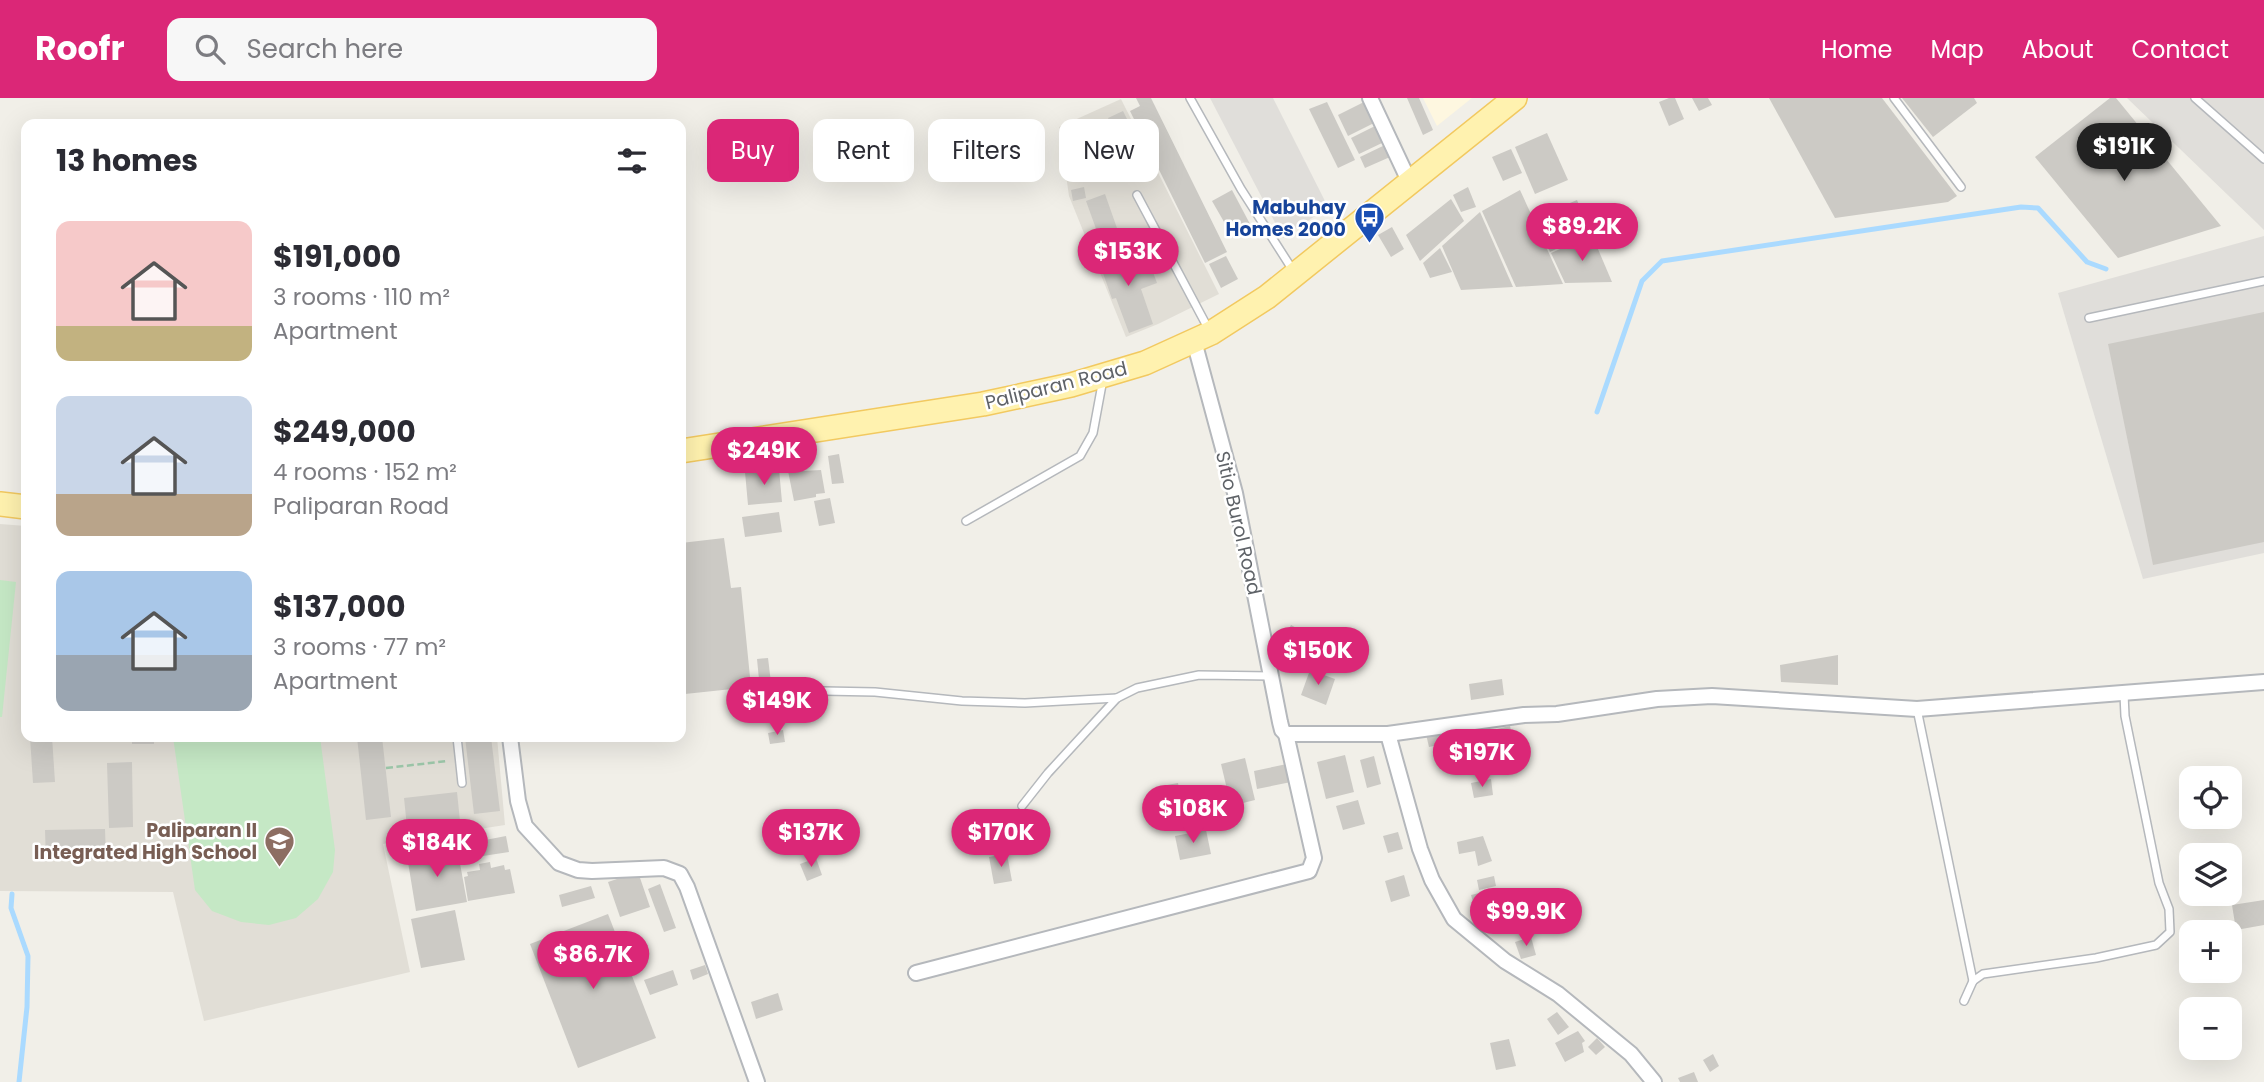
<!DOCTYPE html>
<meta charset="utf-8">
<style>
body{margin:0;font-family:Poppins,sans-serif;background:#f7f7f7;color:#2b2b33;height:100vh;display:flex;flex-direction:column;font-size:26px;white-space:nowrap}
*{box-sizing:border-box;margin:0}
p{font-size:23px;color:#7c7c81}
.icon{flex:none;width:38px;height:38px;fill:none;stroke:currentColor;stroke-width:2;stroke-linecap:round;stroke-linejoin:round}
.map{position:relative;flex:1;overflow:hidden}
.panel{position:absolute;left:21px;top:21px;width:665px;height:623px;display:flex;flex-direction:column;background:#fff;border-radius:14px;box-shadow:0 7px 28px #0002}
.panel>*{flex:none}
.hud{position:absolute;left:707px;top:21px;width:665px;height:63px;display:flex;gap:14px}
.tools{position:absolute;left:2179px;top:668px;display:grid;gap:14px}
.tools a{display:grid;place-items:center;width:63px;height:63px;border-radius:14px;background:#fff;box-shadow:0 7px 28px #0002;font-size:35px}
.price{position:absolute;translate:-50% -60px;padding:0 16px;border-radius:24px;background:#db2777;color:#fff;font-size:23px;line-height:46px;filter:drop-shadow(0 2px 4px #0008)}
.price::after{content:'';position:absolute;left:50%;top:42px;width:21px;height:16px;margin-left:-10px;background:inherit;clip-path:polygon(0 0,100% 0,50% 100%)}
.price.selected{background:#222;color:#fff}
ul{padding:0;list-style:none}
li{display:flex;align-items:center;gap:21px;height:175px;padding:0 35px}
li span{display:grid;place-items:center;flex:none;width:196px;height:140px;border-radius:14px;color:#555}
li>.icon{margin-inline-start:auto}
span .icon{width:84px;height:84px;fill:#fffc;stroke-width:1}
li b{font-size:30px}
h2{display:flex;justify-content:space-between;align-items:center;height:84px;padding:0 35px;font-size:30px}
.chip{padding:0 24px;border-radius:14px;background:#fff;box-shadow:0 7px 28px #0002;font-size:24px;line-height:63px}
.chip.selected{background:#db2777;color:#fff}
header{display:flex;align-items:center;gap:42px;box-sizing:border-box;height:98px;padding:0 35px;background:#db2777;color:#fff}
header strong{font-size:33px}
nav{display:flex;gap:38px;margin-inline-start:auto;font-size:24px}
.search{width:490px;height:63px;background:#f7f7f7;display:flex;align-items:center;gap:18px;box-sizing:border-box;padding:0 24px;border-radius:14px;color:#7c7c81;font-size:26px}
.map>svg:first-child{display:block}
.commercial{fill:#fef7e0}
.industrial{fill:#e0deda}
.education{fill:#e1ded6}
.green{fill:#c5e8c5}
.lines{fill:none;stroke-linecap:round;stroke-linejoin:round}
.stream{stroke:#aadaff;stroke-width:5}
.building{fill:#cccac5}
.lane-casing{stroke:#b5b8bc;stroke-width:10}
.street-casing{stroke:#b5b8bc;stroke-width:18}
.primary-casing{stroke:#f2c960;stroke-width:26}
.path{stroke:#9cc7a9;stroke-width:2.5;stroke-dasharray:7 3.5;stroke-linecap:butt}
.lane{stroke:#fff;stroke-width:7}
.street{stroke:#fff;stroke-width:14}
.primary{stroke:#fff2af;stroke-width:23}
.labels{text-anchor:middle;stroke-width:5;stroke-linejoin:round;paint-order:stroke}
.transit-label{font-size:19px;font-weight:bold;fill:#164399;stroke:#fff;text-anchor:end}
.street-label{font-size:19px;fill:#5f6368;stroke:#fff}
.education-label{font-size:19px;font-weight:bold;fill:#785e54;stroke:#fff;text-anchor:end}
</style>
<header>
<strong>Roofr</strong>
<div class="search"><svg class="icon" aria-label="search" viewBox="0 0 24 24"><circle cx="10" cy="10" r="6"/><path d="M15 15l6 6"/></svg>Search here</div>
<nav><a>Home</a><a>Map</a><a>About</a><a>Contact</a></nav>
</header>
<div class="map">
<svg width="2264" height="984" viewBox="0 0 2264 984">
<rect width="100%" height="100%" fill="#f1efe8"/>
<path class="commercial" d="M1423 0H1472L1437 28Z"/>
<g class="industrial">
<path d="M1210 0H1273L1328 109 1283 140Z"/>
<path d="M2127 0H2264V132L2257 125Z"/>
<path d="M2264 138V455L2143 481 2058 195Z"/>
</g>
<g class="education">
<path d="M1121 1 1219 196 1158 226 1126 239 1069 98 1059 29Z"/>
<path d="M0 426 26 428V639H497L505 727 383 746 410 874 204 923 173 794 0 793Z"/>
</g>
<g class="green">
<path d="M0 482 16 484 2 619H0Z"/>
<path d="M173 639H320L335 752 333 774 318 801 296 820 269 827 241 824 212 813 195 792Z"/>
</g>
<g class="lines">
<g class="stream">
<path d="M1597 314 1642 183 1662 163 2021 109 2038 110 2087 164 2106 171"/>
<path d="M12 796 11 810 28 858 27 909 19 984"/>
</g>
</g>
<g class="building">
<path d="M1136 0H1151L1227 154 1205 165 1130 13 1140 8Z"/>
<path d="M1407 0H1419L1433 32 1423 37Z"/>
<path d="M1669 0H1675L1684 21 1669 28 1659 4Z"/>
<path d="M1692 0H1708L1712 7 1699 13Z"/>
<path d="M1769 0H1882L1957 98 1948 104 1835 120Z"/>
<path d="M1902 0H1974L1977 5 1933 39Z"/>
<path d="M2110 0H2116L2221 128 2118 160 2035 59Z"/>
<path d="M1366 3 1376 24 1348 38 1338 17Z"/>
<path d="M1327 4 1355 62 1338 70 1309 11Z"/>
<path d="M1123 13 1129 25 1114 32 1108 20Z"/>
<path d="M1106 21 1116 44 1075 61 1066 38Z"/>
<path d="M1375 28 1382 45 1359 56 1351 40Z"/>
<path d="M1547 35 1568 82 1535 96 1515 49Z"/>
<path d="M1385 47 1390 59 1365 70 1360 59Z"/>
<path d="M1511 51 1522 75 1503 83 1492 59Z"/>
<path d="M1084 89 1086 100 1073 103 1071 92Z"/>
<path d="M1468 89 1476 109 1461 114 1453 97Z"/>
<path d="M1232 92 1250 126 1231 136 1212 103Z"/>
<path d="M1520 92 1563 186 1516 189 1482 113Z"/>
<path d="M1105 96 1118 133 1099 139 1086 103Z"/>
<path d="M1451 101 1464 123 1420 163 1406 137Z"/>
<path d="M1577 102 1591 137 1572 144 1558 110Z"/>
<path d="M1544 110 1562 148 1550 154 1533 115Z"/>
<path d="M1480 114 1513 189 1461 192 1442 148Z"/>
<path d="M1392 129 1404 151 1391 159 1378 137Z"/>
<path d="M1592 137 1612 184 1565 185 1551 155Z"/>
<path d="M1116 148 1126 175 1150 166 1157 185 1141 191 1153 226 1129 235 1116 200 1112 201 1096 155Z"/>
<path d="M1440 150 1452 174 1430 180 1423 165Z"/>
<path d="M1226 158 1238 181 1221 190 1209 166Z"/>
<path d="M2264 214V444L2153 467 2108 246Z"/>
<path d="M839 356 844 385 832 386 828 358Z"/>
<path d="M795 367 796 371 802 370 803 373 821 372 825 395 816 396V399L794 403 787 368Z"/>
<path d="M779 371 782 404 748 407 745 374Z"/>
<path d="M830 400 835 425 819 428 814 403Z"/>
<path d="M779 414 782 434 745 439 742 419Z"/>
<path d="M724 440 731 490 741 489 751 589 685 596 681 565V445Z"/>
<path d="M1291 527 1320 543 1309 565 1280 548Z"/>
<path d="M1838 557V587L1781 584 1780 567Z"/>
<path d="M768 560 773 601 761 602 757 561Z"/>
<path d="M1310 572 1335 581 1326 607 1301 597Z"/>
<path d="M1502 581 1504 597 1471 602 1469 586Z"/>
<path d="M798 601 812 604 808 623 794 620Z"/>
<path d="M1510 628 1514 646 1496 649 1493 632Z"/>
<path d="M1439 629 1443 646 1429 649 1425 632Z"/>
<path d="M783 632 785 644 770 646 768 635Z"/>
<path d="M1477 636 1480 654 1460 657 1457 640Z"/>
<path d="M30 639H52L55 684 33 685Z"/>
<rect x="132" y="639" width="22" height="7"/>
<path d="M357 639H382L391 719 366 722Z"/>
<path d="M465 639H491L500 713 474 716Z"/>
<path d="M1345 657 1354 694 1326 701 1317 664Z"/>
<path d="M1374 658 1381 686 1367 690 1360 662Z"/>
<path d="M1245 660 1255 702 1231 708 1221 666Z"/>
<path d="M132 664 133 729 109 730 107 665Z"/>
<path d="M1287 666 1291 684 1257 691 1254 673Z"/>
<path d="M1491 681 1493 697 1474 700 1471 685Z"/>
<path d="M1178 685 1182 706 1172 708 1167 687Z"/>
<path d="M457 694 460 723 407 729 404 700Z"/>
<path d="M1358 702 1365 726 1343 732 1336 708Z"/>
<path d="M1185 714 1188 729 1176 731 1173 717Z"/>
<path d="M105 731 106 761 46 762 45 732Z"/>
<path d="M1206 732 1211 756 1180 762 1175 738Z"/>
<path d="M1398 734 1403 751 1388 755 1383 738Z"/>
<path d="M506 738 509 754 483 758 480 743Z"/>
<path d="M1483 738 1492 763 1478 768 1475 753 1459 756 1457 744Z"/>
<path d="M457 749 467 804 416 813 407 758Z"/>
<path d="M1007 756 1012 783 994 786 989 759Z"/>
<path d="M816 760 822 777 807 783 800 766Z"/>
<path d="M490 764 491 770 504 767 505 772 510 771 515 795 468 803 464 779 468 778 467 774 480 772 479 766Z"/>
<path d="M638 774 650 809 620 819 608 784Z"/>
<path d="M1404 777 1410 798 1391 804 1385 783Z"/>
<path d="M1494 778 1496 788 1479 792 1477 782Z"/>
<path d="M660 786 676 830 664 834 648 791Z"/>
<path d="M591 788 595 800 562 809 559 797Z"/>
<path d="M1496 791 1499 805 1475 811 1471 797Z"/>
<path d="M2264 802V827L2236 832 2232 807Z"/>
<path d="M1517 811 1522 826 1507 830 1503 814Z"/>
<path d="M455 812 465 862 421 870 411 821Z"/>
<path d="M608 816 656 940 578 970 530 846Z"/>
<path d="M1531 839 1536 857 1521 861 1515 844Z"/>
<path d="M705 867 708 876 693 882 690 872Z"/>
<path d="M673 872 678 887 650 897 644 882Z"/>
<path d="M778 895 783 912 756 921 751 904Z"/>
<path d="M1557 914 1569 929 1558 937 1547 921Z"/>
<path d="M1578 933 1585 943 1582 945 1584 954 1565 964 1555 945Z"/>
<path d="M1597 940 1605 949 1596 957 1588 949Z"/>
<path d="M1509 941 1516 968 1496 972 1490 945Z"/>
<path d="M1713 956 1719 968 1710 974 1703 962Z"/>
<path d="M1694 974 1698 984H1680L1678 980Z"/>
</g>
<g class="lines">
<defs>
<g id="lane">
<path d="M1190 0 1241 91 1294 174"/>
<path d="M1894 0 1961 89"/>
<path d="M2195 0 2264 61"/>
<path d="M1137 97 1209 232"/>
<path d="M2089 220 2264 183"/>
<path d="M966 423 1080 358 1093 335 1103 281"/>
<path d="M824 593 875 594 962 603 1025 605 1117 600"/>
<path d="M1917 611 1973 883"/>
<path d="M457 639 462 685"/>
<path d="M1022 708 1048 675 1117 600 1137 590 1199 577 1271 578"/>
<path d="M1964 903 1973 883 1983 876 2096 860 2156 847 2170 834 2169 811 2159 785 2125 618 2124 596"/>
</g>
<g id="street">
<path d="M1370 0 1409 83"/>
<path d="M1194 243 1235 395 1280 624 1282 632 1286 636H1388L1524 617 1557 616 1657 601 1712 598 1917 611 2264 584"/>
<path d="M1388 636 1420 751 1432 782 1454 821 1505 863 1558 896 1631 956 1654 984"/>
<path d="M510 639 518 703 525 728 559 765 578 772 592 773 664 770 680 776 687 789 757 984"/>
<path d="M916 875 1309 773 1314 760 1286 636"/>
</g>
<g id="primary">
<path d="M681 353 983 306 1071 287 1145 265 1211 235 1267 199 1515 0"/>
<path d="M0 406 26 409"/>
</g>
</defs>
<use href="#lane" class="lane-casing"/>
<use href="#street" class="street-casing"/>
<use href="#primary" class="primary-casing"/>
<path class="path" d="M386 670 448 663"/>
<use href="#lane" class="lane"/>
<use href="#street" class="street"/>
<use href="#primary" class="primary"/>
</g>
<defs>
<symbol id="bus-pin" viewBox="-11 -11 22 30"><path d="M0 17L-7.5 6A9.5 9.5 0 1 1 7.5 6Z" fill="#1a4fb4" stroke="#fff"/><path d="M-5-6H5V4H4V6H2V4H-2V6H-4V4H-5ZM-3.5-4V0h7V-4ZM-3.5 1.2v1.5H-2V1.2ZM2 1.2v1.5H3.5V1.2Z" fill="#fff"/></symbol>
<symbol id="school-pin" viewBox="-11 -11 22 30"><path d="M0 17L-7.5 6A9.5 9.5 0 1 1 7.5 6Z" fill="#8d6e63" stroke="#fff"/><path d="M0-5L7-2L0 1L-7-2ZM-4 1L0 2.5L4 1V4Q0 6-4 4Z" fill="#fff"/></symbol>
</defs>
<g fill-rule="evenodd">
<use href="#bus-pin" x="1352" y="102" width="35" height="47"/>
<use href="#school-pin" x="262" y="726" width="35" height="47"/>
</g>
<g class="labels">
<g class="transit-label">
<text x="1346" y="116">Mabuhay<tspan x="1346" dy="22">Homes 2000</tspan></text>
</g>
<g class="street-label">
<text transform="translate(1056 287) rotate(-14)" y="7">Paliparan Road</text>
<text transform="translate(1239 425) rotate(77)" y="7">Sitio Burol Road</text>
</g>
<g class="education-label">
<text x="257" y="739">Paliparan II<tspan x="257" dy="22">Integrated High School</tspan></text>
</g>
</g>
</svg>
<div class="tools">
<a><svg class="icon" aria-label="locate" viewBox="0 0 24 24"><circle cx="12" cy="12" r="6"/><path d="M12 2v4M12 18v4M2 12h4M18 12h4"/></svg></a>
<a><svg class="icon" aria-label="layers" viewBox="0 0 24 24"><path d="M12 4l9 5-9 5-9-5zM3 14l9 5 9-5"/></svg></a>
<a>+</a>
<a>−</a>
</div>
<b class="price selected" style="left:2124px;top:85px">$191K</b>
<b class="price" style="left:1582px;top:165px">$89.2K</b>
<b class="price" style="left:1128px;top:190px">$153K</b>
<b class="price" style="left:764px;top:389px">$249K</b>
<b class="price" style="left:1318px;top:589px">$150K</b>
<b class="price" style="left:777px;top:639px">$149K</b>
<b class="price" style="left:1482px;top:691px">$197K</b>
<b class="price" style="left:1193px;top:747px">$108K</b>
<b class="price" style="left:811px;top:771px">$137K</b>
<b class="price" style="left:1001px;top:771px">$170K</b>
<b class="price" style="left:437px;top:781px">$184K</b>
<b class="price" style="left:1526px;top:850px">$99.9K</b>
<b class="price" style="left:593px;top:893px">$86.7K</b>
<div class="hud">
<a class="chip selected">Buy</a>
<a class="chip">Rent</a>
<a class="chip">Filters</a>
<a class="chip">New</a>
</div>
<section class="panel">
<h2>13 homes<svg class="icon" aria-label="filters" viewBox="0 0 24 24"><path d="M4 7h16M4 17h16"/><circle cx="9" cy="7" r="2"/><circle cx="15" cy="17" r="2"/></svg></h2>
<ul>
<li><span style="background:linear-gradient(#f6c9c9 75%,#c2b280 0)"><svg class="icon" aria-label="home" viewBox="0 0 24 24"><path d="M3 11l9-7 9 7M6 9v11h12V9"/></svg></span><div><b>$191,000</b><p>3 rooms · 110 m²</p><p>Apartment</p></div></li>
<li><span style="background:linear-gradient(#c9d6e8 70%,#b9a48a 0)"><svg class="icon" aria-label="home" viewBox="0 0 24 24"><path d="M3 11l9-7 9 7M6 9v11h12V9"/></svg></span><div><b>$249,000</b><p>4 rooms · 152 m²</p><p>Paliparan Road</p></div></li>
<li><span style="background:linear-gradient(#a9c7e8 60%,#9aa5b1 0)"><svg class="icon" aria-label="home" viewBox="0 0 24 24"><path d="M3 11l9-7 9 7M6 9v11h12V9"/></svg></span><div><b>$137,000</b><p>3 rooms · 77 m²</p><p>Apartment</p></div></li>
</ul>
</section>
</div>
